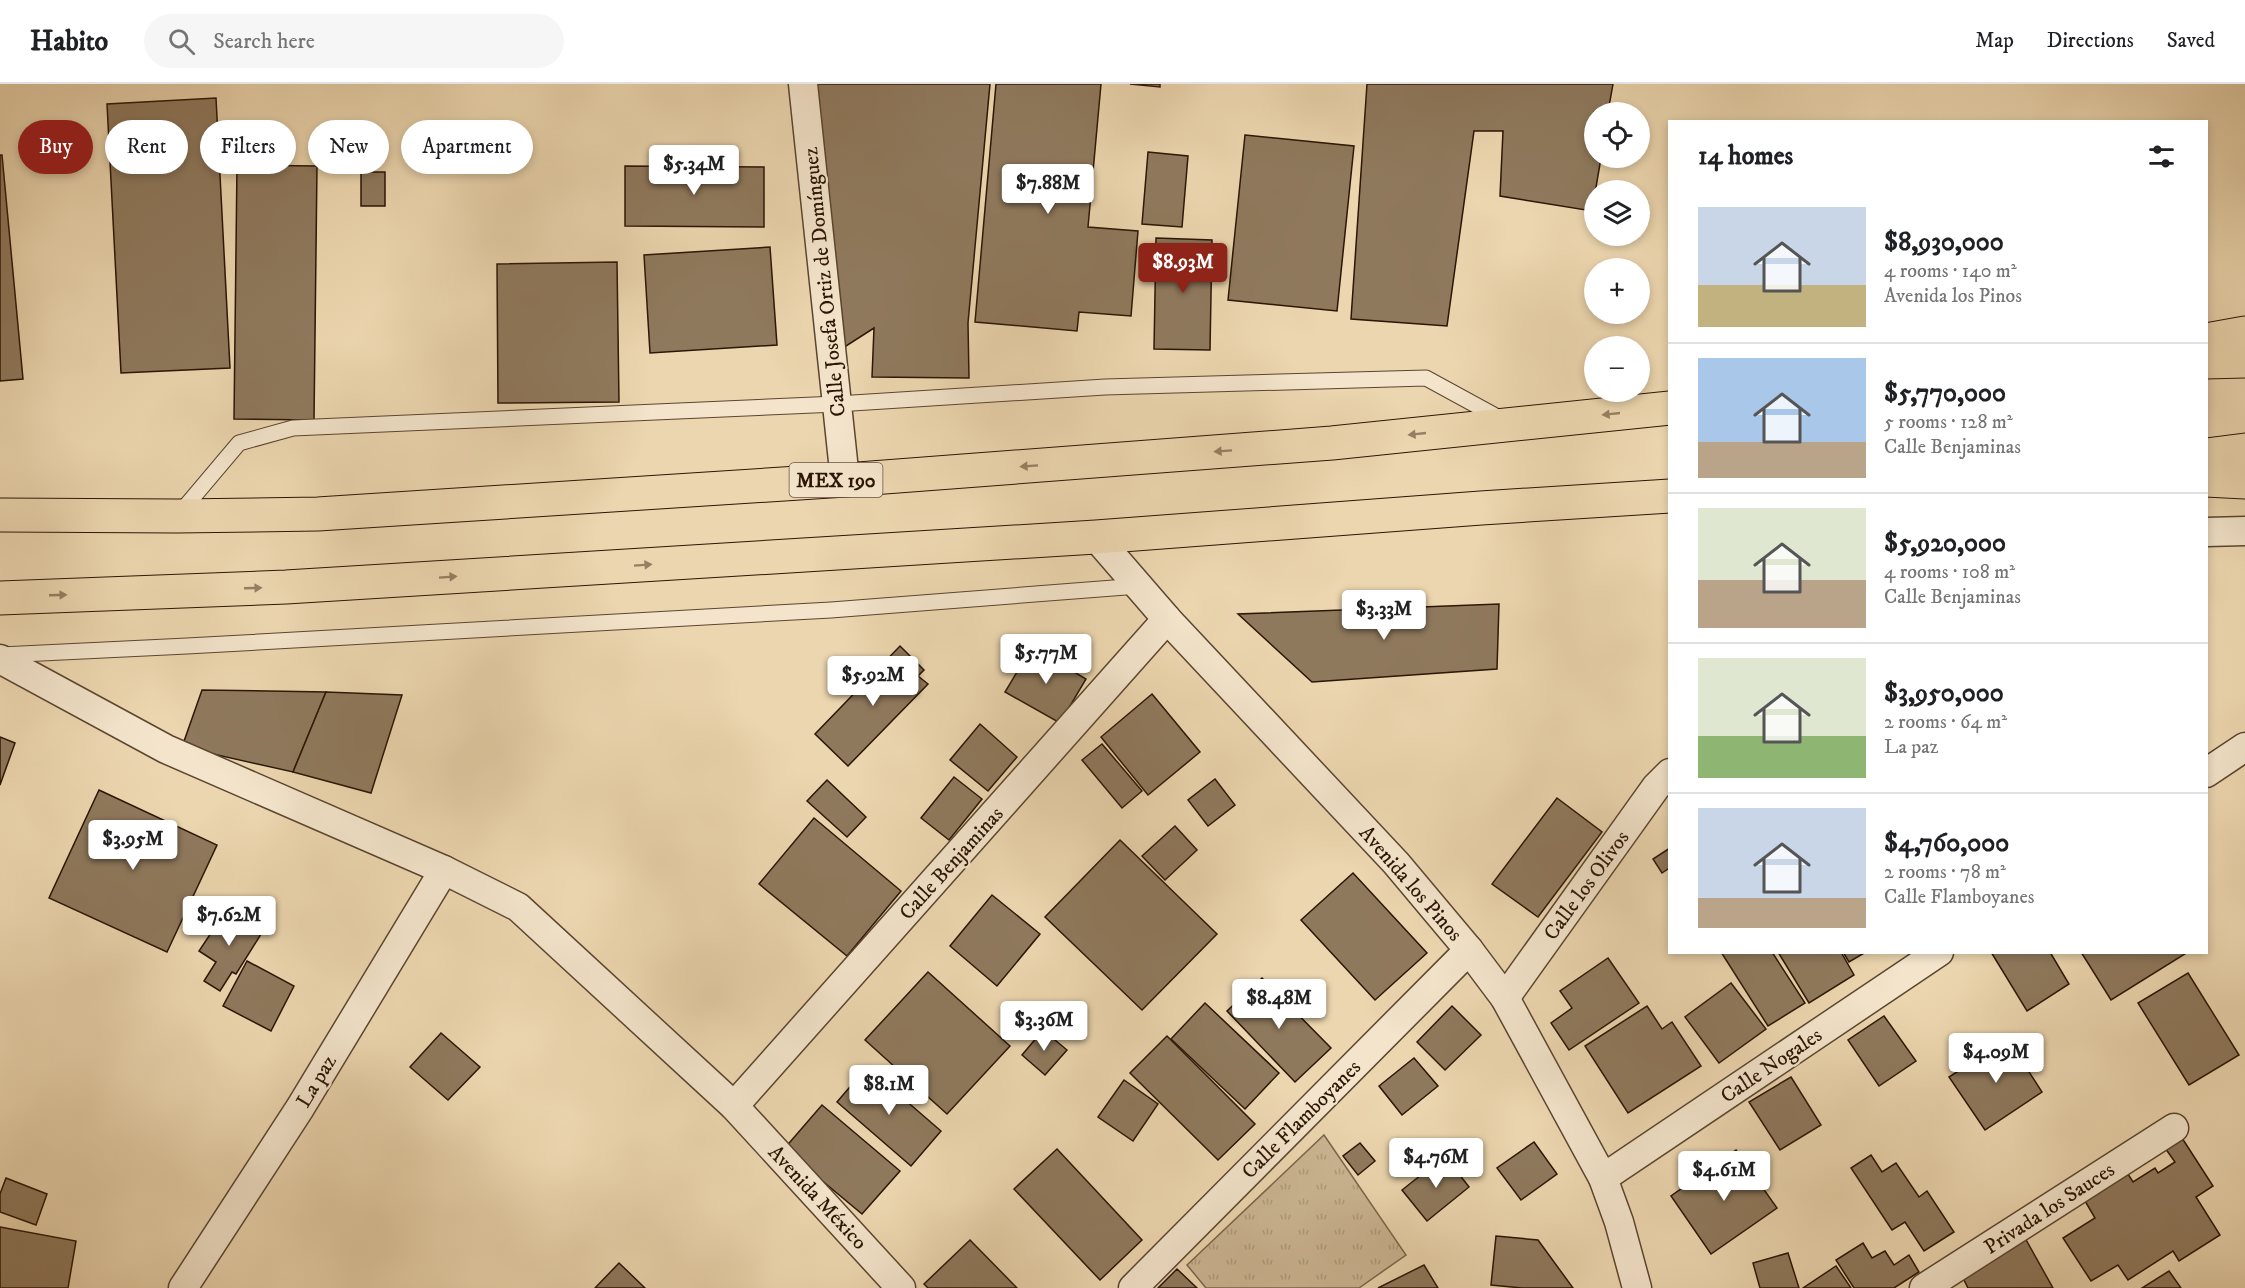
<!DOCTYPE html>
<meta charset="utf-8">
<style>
body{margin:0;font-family:"IM FELL DW Pica",serif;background:#f6f6f6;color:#202124;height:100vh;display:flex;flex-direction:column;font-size:22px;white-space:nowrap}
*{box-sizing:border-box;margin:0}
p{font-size:20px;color:#757577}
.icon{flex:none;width:33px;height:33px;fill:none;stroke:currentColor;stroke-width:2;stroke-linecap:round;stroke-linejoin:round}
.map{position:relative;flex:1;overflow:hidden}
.details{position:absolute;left:1668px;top:36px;width:540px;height:834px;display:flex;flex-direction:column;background:#fff;border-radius:0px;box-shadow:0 3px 9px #0003}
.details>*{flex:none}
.guide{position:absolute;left:18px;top:36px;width:570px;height:54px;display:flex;gap:12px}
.controls{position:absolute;left:1584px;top:18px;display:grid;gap:12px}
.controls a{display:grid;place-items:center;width:66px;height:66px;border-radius:50%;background:#fff;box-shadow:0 3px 9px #0003;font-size:30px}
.price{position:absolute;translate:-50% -51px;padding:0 14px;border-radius:6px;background:#fff;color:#222;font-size:20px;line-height:39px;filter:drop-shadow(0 2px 3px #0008)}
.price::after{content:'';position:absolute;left:50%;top:36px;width:18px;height:14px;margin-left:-9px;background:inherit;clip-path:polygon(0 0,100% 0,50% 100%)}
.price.current{background:#8f2418;color:#fff}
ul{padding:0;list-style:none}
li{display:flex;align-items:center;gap:18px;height:150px;padding:0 30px}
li+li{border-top:2px solid #e0e0e0}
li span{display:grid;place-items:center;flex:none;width:168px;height:120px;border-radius:0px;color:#555}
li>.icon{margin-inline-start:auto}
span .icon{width:72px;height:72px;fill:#fffc;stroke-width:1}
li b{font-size:26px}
h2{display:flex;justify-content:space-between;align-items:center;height:72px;padding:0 30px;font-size:26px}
.chip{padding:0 21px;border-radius:27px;background:#fff;box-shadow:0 3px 9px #0003;font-size:21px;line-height:54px}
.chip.current{background:#8f2418;color:#fff}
header{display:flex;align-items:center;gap:36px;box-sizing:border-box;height:84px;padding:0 30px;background:#fff;border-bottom:2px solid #e0e0e0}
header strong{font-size:28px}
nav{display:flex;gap:33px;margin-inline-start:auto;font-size:21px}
.search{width:420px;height:54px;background:#f6f6f6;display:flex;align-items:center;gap:15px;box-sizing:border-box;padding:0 21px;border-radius:33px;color:#757577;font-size:22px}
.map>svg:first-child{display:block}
.park{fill:url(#park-tufts);stroke:#7b654c;stroke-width:1.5}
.building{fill:#8f795d;stroke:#2b1505;stroke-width:1.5}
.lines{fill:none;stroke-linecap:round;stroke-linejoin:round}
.lane-casing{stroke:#5b4530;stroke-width:17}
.street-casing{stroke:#5b4530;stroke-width:31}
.primary-casing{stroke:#2b1505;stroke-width:35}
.lane{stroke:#f3e4cb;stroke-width:15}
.street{stroke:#f3e4cb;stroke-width:28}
.primary{stroke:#ecd6af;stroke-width:33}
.oneway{fill:#957f62}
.labels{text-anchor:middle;stroke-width:4.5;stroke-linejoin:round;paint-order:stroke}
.shield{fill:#f3e4cb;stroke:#675340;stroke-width:1.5}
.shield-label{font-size:20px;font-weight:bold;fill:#2b1505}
.street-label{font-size:21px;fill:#2b1505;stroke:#f3e4cb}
</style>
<header>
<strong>Habito</strong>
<div class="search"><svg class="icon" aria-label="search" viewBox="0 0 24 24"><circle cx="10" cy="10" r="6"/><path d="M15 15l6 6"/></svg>Search here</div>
<nav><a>Map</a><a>Directions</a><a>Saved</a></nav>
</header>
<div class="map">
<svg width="2245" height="1204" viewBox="0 0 2245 1204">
<defs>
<pattern id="park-tufts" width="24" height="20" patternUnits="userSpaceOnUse" patternTransform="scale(1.5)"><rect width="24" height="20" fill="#cbb592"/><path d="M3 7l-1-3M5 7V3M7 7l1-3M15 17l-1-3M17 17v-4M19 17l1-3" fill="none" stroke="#ae9b7c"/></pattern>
</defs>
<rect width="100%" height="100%" fill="#ecd6af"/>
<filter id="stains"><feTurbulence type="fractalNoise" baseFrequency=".00333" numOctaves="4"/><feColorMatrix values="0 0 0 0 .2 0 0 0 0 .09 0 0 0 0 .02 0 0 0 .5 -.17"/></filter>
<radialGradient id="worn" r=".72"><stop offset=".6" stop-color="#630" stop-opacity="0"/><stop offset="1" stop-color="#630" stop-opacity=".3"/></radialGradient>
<path class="park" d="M1324 1051 1406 1171 1359 1204H1206L1187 1181Z"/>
<g class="building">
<path d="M811 0H990L968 239 969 294 872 293 874 244 843 264Z"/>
<path d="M996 0H1101L1088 143 1138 147 1131 232 1079 228 1077 247 975 238Z"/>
<path d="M1130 0H1160V3Z"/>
<path d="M1367 0H1613L1608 28H1594V74H1601L1592 127 1500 112 1503 47H1474L1447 242 1351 235Z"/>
<path d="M216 14 230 284 121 289 107 20Z"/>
<path d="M1245 51 1354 62 1337 227 1228 216Z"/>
<path d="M1148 68 1188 72 1182 143 1142 140Z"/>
<path d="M0 71H2L23 295 0 297Z"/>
<path d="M237 81 317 82 314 336 234 335Z"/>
<path d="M625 82 764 83V143L625 142Z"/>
<rect x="361" y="88" width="24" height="34"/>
<path d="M1156 154 1212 156 1210 266 1154 265Z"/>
<path d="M770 163 777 261 650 269 644 171Z"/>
<path d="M617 178 619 318 498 319 497 180Z"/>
<path d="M1499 520 1497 585 1312 598 1238 530Z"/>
<path d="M900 562 924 586 918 592 928 600 848 682 815 650Z"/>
<path d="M1032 563 1086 595 1060 639 1005 608Z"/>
<path d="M202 606 326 608 293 688 182 663Z"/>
<path d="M326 608 402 611 371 709 293 688Z"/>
<path d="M1152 610 1200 668 1148 711 1101 653Z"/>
<path d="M980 640 1017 673 988 707 950 676Z"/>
<path d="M0 653 15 659 0 701Z"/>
<path d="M1102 660 1142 707 1122 724 1082 676Z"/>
<path d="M954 693 982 715 949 756 921 734Z"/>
<path d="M1215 695 1235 721 1208 742 1188 716Z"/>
<path d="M827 696 866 733 847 753 807 717Z"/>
<path d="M99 706 217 761 167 868 49 814Z"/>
<path d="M1557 714 1602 748 1538 833 1492 800Z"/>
<path d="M814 734 901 807 847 872 759 800Z"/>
<path d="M1175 742 1197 766 1165 796 1142 772Z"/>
<path d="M1120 756 1217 850 1142 926 1045 833Z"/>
<path d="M1670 764V787L1668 785 1662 789 1653 775Z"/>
<path d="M1353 789 1427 869 1375 916 1301 836Z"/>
<path d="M992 811 1040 850 997 902 950 862Z"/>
<path d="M227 825 263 847 236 890 232 888 220 907 204 897 216 878 199 867Z"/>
<path d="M1721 868H1772L1805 919 1768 942Z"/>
<path d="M1778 868H1841L1854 891 1809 919Z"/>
<path d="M1843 868H1866L1849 878Z"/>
<path d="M1991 868H2050L2069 900 2027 927Z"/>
<path d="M2081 868H2188L2111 916Z"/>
<path d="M1608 874 1639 919 1569 966 1551 939 1572 924 1560 907Z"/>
<path d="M247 877 294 902 271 947 223 922Z"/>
<path d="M928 888 1010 962 947 1030 865 956Z"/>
<path d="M2188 889 2239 971 2189 1001 2138 919Z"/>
<path d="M1262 894 1331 964 1295 998 1227 927Z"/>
<path d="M1731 899 1766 945 1719 979 1685 933Z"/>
<path d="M1205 919 1279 989 1245 1025 1171 955Z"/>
<path d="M1452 922 1481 951 1445 986 1417 958Z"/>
<path d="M1647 922 1662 945 1672 938 1701 982 1628 1029 1585 962Z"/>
<path d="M1884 932 1916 977 1879 1002 1848 956Z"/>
<path d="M1043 946 1067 966 1045 991 1022 971Z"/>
<path d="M441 949 480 983 448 1016 410 983Z"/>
<path d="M1167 952 1255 1040 1218 1076 1130 989Z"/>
<path d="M2008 955 2042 1008 1985 1046 1949 993Z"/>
<path d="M1414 974 1438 1002 1402 1031 1379 1002Z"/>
<path d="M867 983 941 1047 911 1082 837 1018Z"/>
<path d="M1791 993 1821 1041 1780 1066 1749 1018Z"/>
<path d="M1124 996 1158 1020 1133 1057 1098 1033Z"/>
<path d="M822 1021 900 1087 862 1130 784 1065Z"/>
<path d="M2182 1054 2213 1102 2196 1113 2220 1151 2179 1177 2173 1167 2128 1196 2118 1181 2091 1197 2063 1154 2095 1134 2085 1117 2128 1090 2133 1098 2155 1084 2158 1089 2175 1078 2165 1064Z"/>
<path d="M1534 1058 1557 1090 1521 1116 1497 1084Z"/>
<path d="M1360 1059 1375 1077 1358 1091 1343 1072Z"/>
<path d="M1057 1065 1142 1156 1100 1196 1014 1105Z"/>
<path d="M1736 1066 1777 1124 1711 1170 1671 1112Z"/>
<path d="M1871 1071 1882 1088 1896 1079 1919 1113 1927 1107 1954 1148 1924 1167 1905 1138 1892 1146 1851 1084Z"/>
<path d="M1445 1072 1469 1103 1427 1137 1402 1106Z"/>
<path d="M6 1094 47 1110 36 1141 0 1128V1110Z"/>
<path d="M0 1143 76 1157 68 1204H0Z"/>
<path d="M1496 1152 1538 1156 1573 1204H1522L1491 1201Z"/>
<path d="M2025 1154 2053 1204H1968L1961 1190Z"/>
<path d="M970 1156 1017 1204H928L924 1200Z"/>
<path d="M1863 1159 1872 1174 1885 1167 1894 1181 1909 1171 1919 1188 1894 1204H1854L1836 1176Z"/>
<path d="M1788 1169 1799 1204H1760L1753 1179Z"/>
<path d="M619 1179 645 1204H595Z"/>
<path d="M1424 1181 1438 1204H1378Z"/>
<path d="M1836 1182 1851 1204H1803Z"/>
<path d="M1177 1185 1197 1204H1158Z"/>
<path d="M2169 1187 2181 1204H2142Z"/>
</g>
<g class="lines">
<defs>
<g id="lane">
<path d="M179 430 239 359 293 344 837 320 1105 303 1426 294 1503 336"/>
<path d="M0 571 187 562 831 526 1139 502"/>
</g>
<g id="street">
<path d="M803 0 845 396"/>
<path d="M2206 448 2245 447"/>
<path d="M1096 453 1167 535 1396 779 1469 866 1505 914 1603 1094 1619 1138 1637 1204"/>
<path d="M0 575 166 665 444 786 518 823 734 1022 901 1204"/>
<path d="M2206 689 2245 663"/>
<path d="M1505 914 1656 703 1670 689"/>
<path d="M734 1022 1167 535"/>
<path d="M1603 1094 1939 868"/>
<path d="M183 1204 300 1024 444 786"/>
<path d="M1133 1204 1469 866"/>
<path d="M1924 1204 2174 1044"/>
</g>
<g id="primary">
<path d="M2206 256 2245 249"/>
<path d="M2206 278 2245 277"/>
<path d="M2206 371 2245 366"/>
<path d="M2206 396 2245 398"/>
<path d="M0 431 177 432 318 430 845 396 1332 359 1670 324"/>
<path d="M0 514 286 503 1096 453 1481 424 1670 412"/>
</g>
</defs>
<use href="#lane" class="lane-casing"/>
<use href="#street" class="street-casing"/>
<use href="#primary" class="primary-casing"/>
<use href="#lane" class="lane"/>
<use href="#street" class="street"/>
<use href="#primary" class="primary"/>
</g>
<defs><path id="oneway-solid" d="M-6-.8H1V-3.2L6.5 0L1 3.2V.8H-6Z" transform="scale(1.5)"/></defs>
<g class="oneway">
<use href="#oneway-solid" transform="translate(1611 330) rotate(174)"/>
<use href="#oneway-solid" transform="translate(1417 350) rotate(174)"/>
<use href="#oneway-solid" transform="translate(1223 367) rotate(176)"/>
<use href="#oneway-solid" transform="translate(1029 382) rotate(176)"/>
<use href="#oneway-solid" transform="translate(643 481) rotate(-4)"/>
<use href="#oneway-solid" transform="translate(448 493) rotate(-4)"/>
<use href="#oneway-solid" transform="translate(253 504) rotate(-2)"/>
<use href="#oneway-solid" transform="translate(58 511) rotate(-2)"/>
</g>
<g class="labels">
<rect class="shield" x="789.5" y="379" width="93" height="34" rx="4.5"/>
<g class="shield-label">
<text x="836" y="403">MEX 190</text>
</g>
<g class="street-label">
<text transform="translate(824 198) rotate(-96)" y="7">Calle Josefa Ortiz de Domínguez</text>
<text transform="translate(951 779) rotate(-48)" y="7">Calle Benjaminas</text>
<text transform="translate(1411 799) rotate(49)" y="7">Avenida los Pinos</text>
<text transform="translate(1586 801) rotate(-54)" y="7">Calle los Olivos</text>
<text transform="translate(1771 981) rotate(-34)" y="7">Calle Nogales</text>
<text transform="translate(316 997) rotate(-59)" y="7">La paz</text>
<text transform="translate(1301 1035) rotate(-45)" y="7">Calle Flamboyanes</text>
<text transform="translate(818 1113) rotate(47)" y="7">Avenida México</text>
<text transform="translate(2049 1124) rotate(-33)" y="7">Privada los Sauces</text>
</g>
</g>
<rect width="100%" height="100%" filter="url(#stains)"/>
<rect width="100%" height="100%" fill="url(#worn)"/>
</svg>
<div class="controls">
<a><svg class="icon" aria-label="locate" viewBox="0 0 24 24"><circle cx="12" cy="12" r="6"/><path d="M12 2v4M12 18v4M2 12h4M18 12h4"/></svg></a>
<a><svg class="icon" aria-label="layers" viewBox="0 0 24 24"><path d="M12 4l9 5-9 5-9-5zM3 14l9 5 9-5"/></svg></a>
<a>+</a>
<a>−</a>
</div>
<b class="price" style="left:694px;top:112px">$5.34M</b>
<b class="price" style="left:1048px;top:131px">$7.88M</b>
<b class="price current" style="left:1183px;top:210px">$8.93M</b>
<b class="price" style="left:1384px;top:557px">$3.33M</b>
<b class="price" style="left:1046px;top:601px">$5.77M</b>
<b class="price" style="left:873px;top:623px">$5.92M</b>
<b class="price" style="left:133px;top:787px">$3.95M</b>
<b class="price" style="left:229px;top:863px">$7.62M</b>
<b class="price" style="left:1279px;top:946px">$8.48M</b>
<b class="price" style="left:1044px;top:968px">$3.36M</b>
<b class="price" style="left:1996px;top:1000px">$4.09M</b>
<b class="price" style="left:889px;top:1032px">$8.1M</b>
<b class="price" style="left:1436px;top:1105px">$4.76M</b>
<b class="price" style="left:1724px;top:1118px">$4.61M</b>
<div class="guide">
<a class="chip current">Buy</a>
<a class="chip">Rent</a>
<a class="chip">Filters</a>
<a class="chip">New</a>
<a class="chip">Apartment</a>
</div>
<section class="details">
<h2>14 homes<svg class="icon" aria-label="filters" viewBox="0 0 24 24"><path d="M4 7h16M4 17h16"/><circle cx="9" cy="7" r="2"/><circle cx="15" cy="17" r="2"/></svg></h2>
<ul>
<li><span style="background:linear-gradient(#c9d6e8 65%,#c2b280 0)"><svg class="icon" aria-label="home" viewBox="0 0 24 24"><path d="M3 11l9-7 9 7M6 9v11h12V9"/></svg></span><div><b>$8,930,000</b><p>4 rooms · 140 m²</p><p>Avenida los Pinos</p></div></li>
<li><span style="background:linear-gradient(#a9c7e8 70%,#b9a48a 0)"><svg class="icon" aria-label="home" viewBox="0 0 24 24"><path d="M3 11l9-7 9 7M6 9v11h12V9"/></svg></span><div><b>$5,770,000</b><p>5 rooms · 128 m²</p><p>Calle Benjaminas</p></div></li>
<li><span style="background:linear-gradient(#dfe7d0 60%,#b9a48a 0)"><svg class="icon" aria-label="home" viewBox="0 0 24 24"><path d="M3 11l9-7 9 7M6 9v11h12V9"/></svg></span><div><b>$5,920,000</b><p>4 rooms · 108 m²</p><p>Calle Benjaminas</p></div></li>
<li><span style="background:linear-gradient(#dfe7d0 65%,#8fb573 0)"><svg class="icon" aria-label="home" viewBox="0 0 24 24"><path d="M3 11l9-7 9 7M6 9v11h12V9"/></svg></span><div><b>$3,950,000</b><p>2 rooms · 64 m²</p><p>La paz</p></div></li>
<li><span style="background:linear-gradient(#c9d6e8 75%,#b9a48a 0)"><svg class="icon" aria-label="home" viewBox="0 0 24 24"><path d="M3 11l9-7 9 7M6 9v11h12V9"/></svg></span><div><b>$4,760,000</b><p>2 rooms · 78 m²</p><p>Calle Flamboyanes</p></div></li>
</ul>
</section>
</div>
